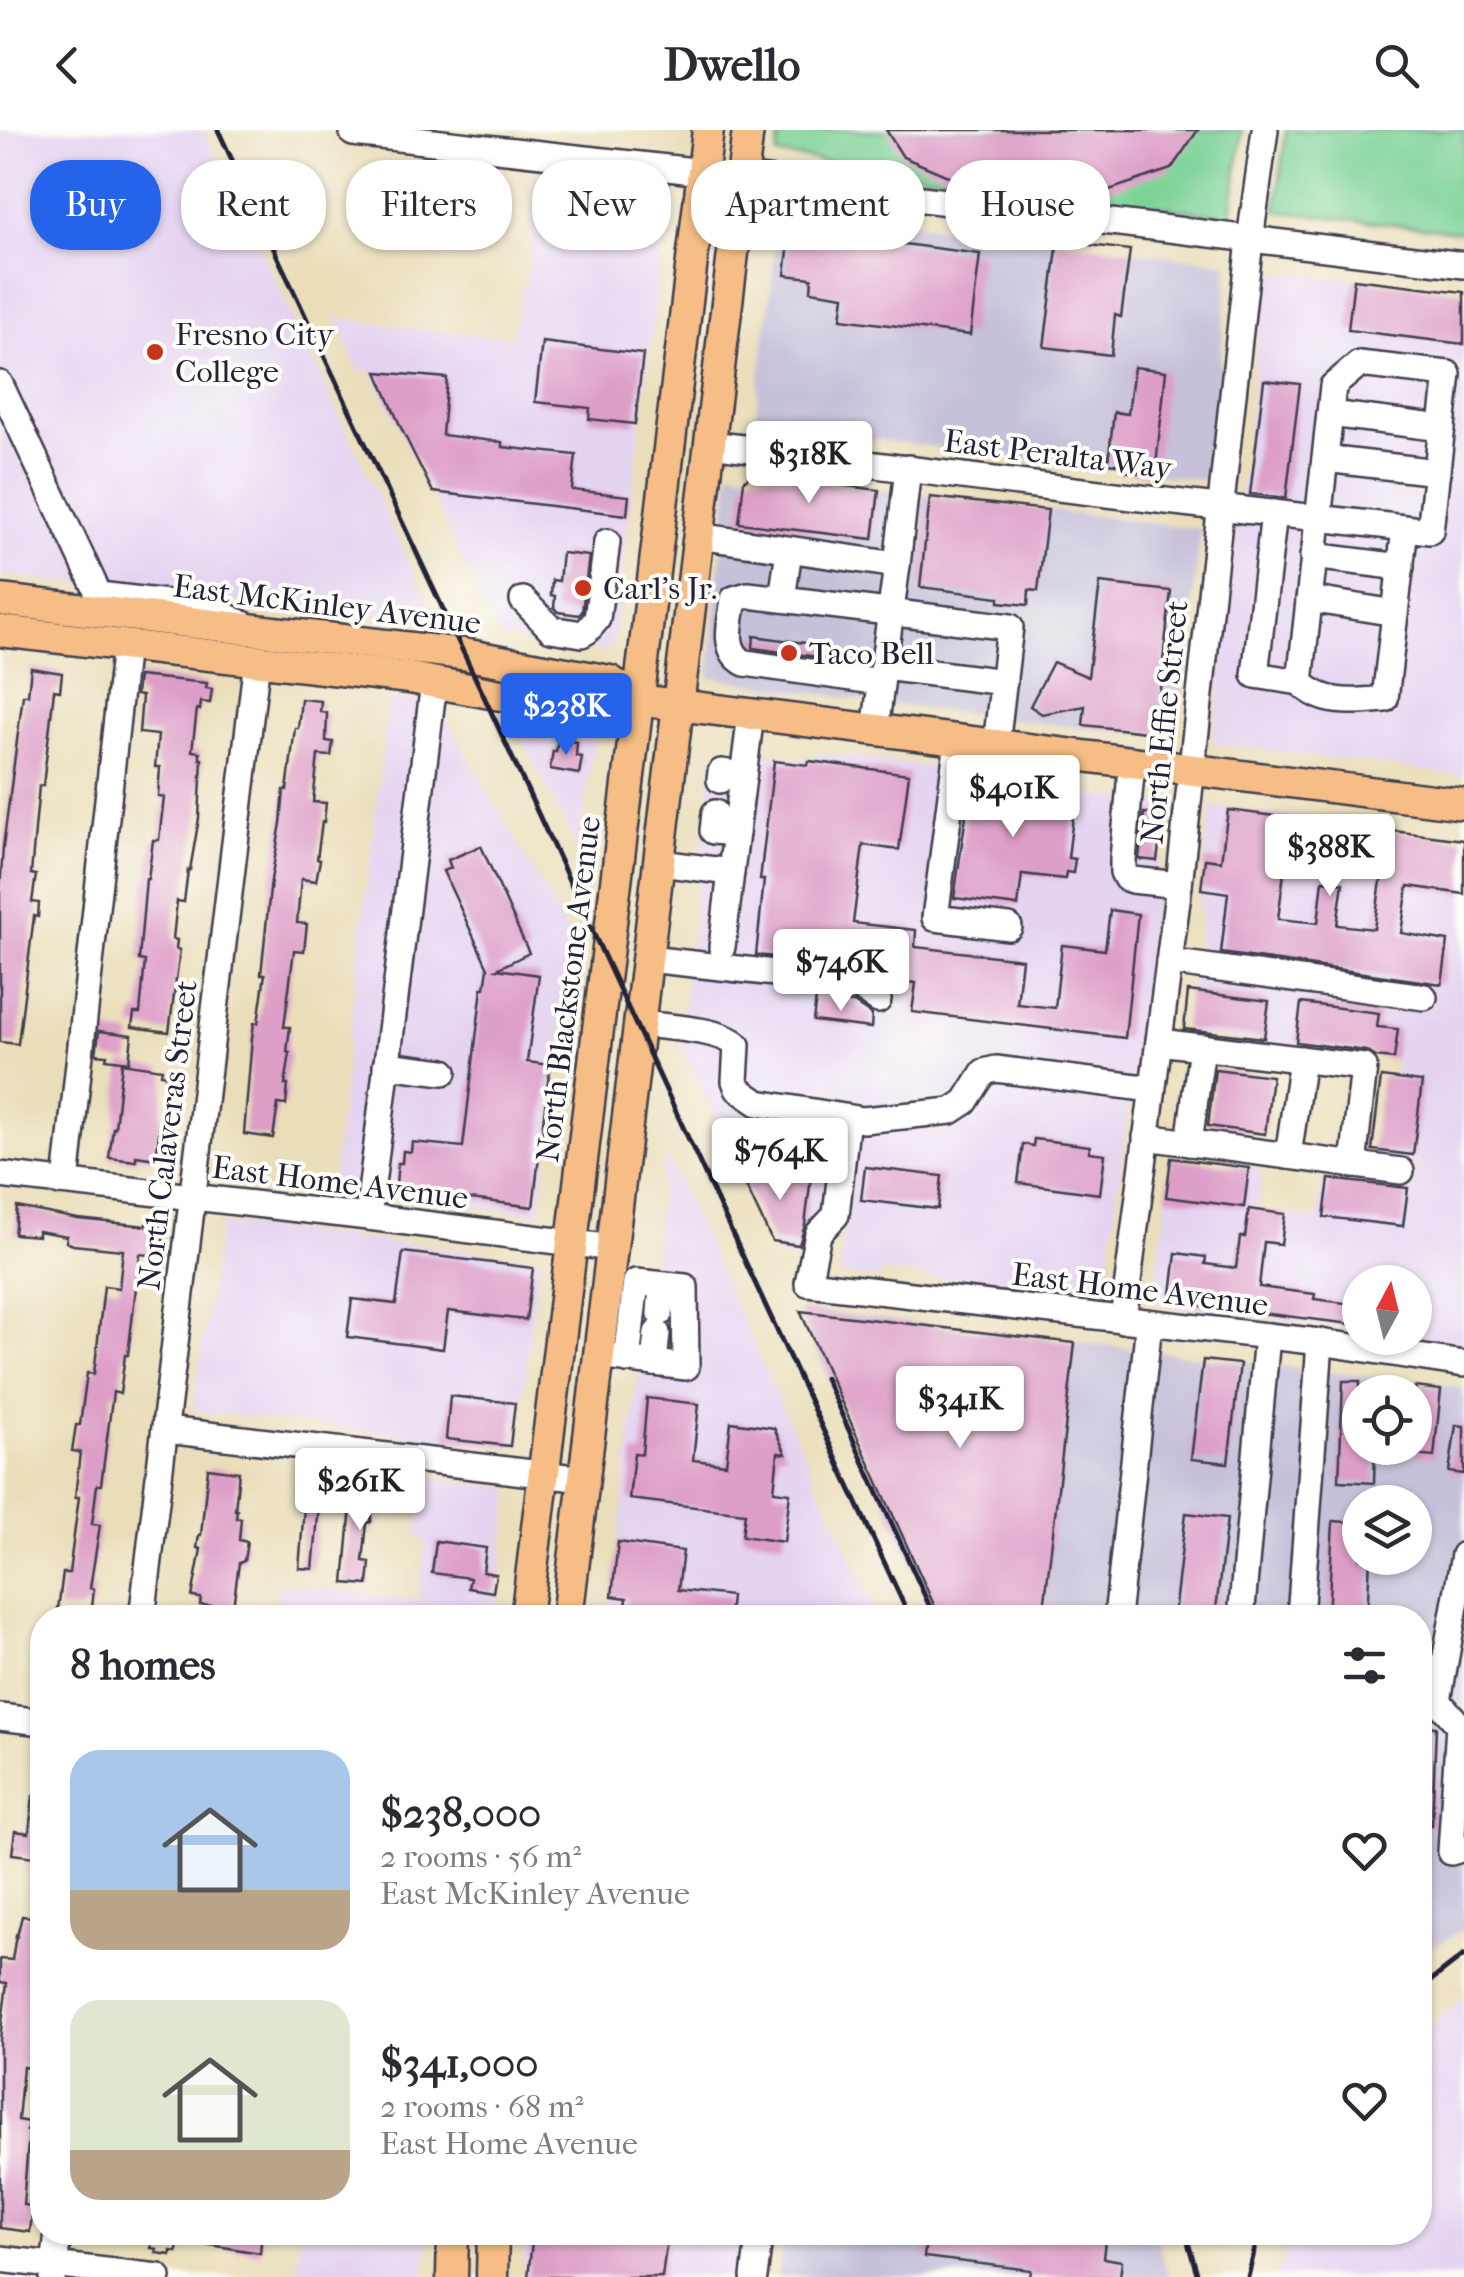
<!DOCTYPE html>
<meta charset="utf-8">
<style>
body{margin:0;font-family:"IM FELL French Canon",serif;background:#f7f7f7;color:#2b2b33;height:100vh;display:flex;flex-direction:column;font-size:38px;white-space:nowrap}
*{box-sizing:border-box;margin:0}
p{font-size:32px;color:#7c7c81}
.icon{flex:none;width:55px;height:55px;fill:none;stroke:currentColor;stroke-width:2;stroke-linecap:round;stroke-linejoin:round}
.map{position:relative;flex:1;overflow:hidden}
.sheet{position:absolute;left:30px;top:1475px;width:1402px;height:640px;display:flex;flex-direction:column;background:#fff;border-radius:40px;box-shadow:0 2px 8px #0004}
.sheet>*{flex:none}
.top-card{position:absolute;left:30px;top:30px;width:1405px;height:90px;display:flex;gap:20px}
.needle{width:65px;rotate:7deg}
.tools{position:absolute;left:1342px;top:1135px;display:grid;gap:20px}
.tools a{display:grid;place-items:center;width:90px;height:90px;border-radius:50%;background:#fff;box-shadow:0 2px 8px #0004;font-size:50px}
.price{position:absolute;translate:-50% -85px;padding:0 22px;border-radius:10px;background:#fff;color:#222;font-size:32px;line-height:65px;filter:drop-shadow(0 2px 5px #0008)}
.price::after{content:'';position:absolute;left:50%;top:60px;width:30px;height:22px;margin-left:-15px;background:inherit;clip-path:polygon(0 0,100% 0,50% 100%)}
.price.active{background:#2563eb;color:#fff}
ul{padding:0;list-style:none}
li{display:flex;align-items:center;gap:30px;height:250px;padding:0 40px}
li span{display:grid;place-items:center;flex:none;width:280px;height:200px;border-radius:30px;color:#555}
li>.icon{margin-inline-start:auto}
span .icon{width:120px;height:120px;fill:#fffc;stroke-width:1}
li b{font-size:42px}
h2{display:flex;justify-content:space-between;align-items:center;height:120px;padding:0 40px;font-size:42px}
.pill{padding:0 35px;border-radius:40px;background:#fff;box-shadow:0 2px 8px #0004;font-size:35px;line-height:90px}
.pill.active{background:#2563eb;color:#fff}
header{display:flex;justify-content:space-between;align-items:center;height:130px;padding:0 40px;background:#fff;font-size:45px;font-weight:700}
.map>svg:first-child{display:block}
.built{fill:#e4d3f1}
.industrial{fill:#c6c0d9;fill-rule:evenodd}
.green{fill:#7bd296;stroke:#4e7a68;stroke-width:2.5}
.building{fill:#dd9ec7}
.lines{fill:none;stroke-linecap:round;stroke-linejoin:round}
.minor-casing{stroke:#403e4e;stroke-width:30}
.major-casing{stroke:#403e4e;stroke-width:35}
.minor{stroke:#fff;stroke-width:25}
.major{stroke:#f6be86;stroke-width:30}
.rail{stroke:#22223b;stroke-width:5}
.poi-dot{fill:#c8321e;stroke:#fdfcf7;stroke-width:4}
.labels{text-anchor:middle;stroke-width:8;stroke-linejoin:round;paint-order:stroke}
.poi-label{font-size:32px;fill:#22223b;stroke:#fdfcf7;text-anchor:start}
.street-label{font-size:32px;fill:#22223b;stroke:#fdfcf7}
</style>
<header><svg class="icon" aria-label="back" viewBox="0 0 24 24"><path d="M15 5l-7 7 7 7"/></svg>Dwello<svg class="icon" aria-label="search" viewBox="0 0 24 24"><circle cx="10" cy="10" r="6"/><path d="M15 15l6 6"/></svg></header>
<div class="map">
<svg width="1464" height="2147" viewBox="0 0 1464 2147">
<rect width="100%" height="100%" fill="#fdfcf7"/>
<filter id="ink" filterUnits="userSpaceOnUse"><feTurbulence type="fractalNoise" baseFrequency=".01" numOctaves="2"/><feDisplacementMap in="SourceGraphic" scale="20" xChannelSelector="R" yChannelSelector="G"/><feConvolveMatrix kernelMatrix="1 2 1 2 8 2 1 2 1" color-interpolation-filters="sRGB"/></filter>
<filter id="wash" filterUnits="userSpaceOnUse"><feTurbulence type="fractalNoise" baseFrequency=".0048" numOctaves="4" result="noise"/><feDisplacementMap in="SourceGraphic" scale="40" xChannelSelector="R" yChannelSelector="G"/><feGaussianBlur stdDeviation="2.25" result="paint"/><feColorMatrix in="noise" values="0 0 0 0 0 0 0 0 0 0 0 0 0 0 0 0 0 1.4 0 .05"/><feComposite in="paint" operator="in"/></filter>
<g filter="url(#wash)">
<rect width="100%" height="100%" fill="#eadeba"/>
<g class="built">
<path d="M0 0H204L437 492 0 445Z"/>
<path d="M532 47 669 64 613 514 605 521 500 508 371 239 359 243 336 188 399 197 511 208 530 130Z"/>
<path d="M1265 142 1354 149 1464 162V646L1213 613Z"/>
<path d="M389 568 438 574 572 809 540 1084 331 1061Z"/>
<path d="M513 591 596 599 578 719Z"/>
<path d="M725 619 816 631 818 623 942 638 941 646 971 651 1166 674 1147 821 1150 822 1139 910 1136 911 1105 1169 881 1141 879 1149 838 1144 854 1015 840 1013 825 1133 779 1127 679 909 713 629Z"/>
<path d="M1215 677 1322 690 1323 687 1360 691V698L1464 710V1213L1415 1207V1152H1360V1200L1154 1175 1171 1028 1262 1039 1258 1081 1317 1089 1323 1047 1414 1057 1416 1035 1375 1030 1385 946 1395 947 1396 929 1187 903 1202 781 1198 780 1211 679Z"/>
<path d="M665 1024 877 1483 832 1478 830 1488H609Z"/>
<path d="M220 1094 540 1128 516 1318 193 1281Z"/>
<path d="M425 1348 511 1358 495 1487 274 1488 279 1454 418 1470 426 1410 417 1408Z"/>
<path d="M1464 1866V2147H1277L1293 2103 1420 2102V1908Z"/>
<path d="M300 2103H430L424 2147H363L296 2139Z"/>
<path d="M523 2103H745L740 2147H525Z"/>
</g>
<g class="industrial">
<path d="M781 77 1229 133 1219 244 1204 350 754 295Z"/>
<path d="M730 341 1201 399 1177 606 1085 598 881 573 709 547Z"/>
<path d="M797 1179 1464 1258V1799L1434 1816 1420 1828V1488L938 1487ZM1360 1262H1415V1318H1360ZM1360 1372H1415V1428H1360Z"/>
<path d="M786 2102 1156 2103 1169 2147H778Z"/>
</g>
<g class="green">
<path d="M780 0H1242L1231 86 777 25Z"/>
<path d="M1286 0H1464V102L1276 81Z"/>
</g>
<g id="blocks">
<g class="building">
<path d="M886 0H1198L1171 39 1089 67 955 49 903 27Z"/>
<path d="M791 96 882 108 881 111 980 124 970 205 841 189 844 166 811 161 812 148 785 145Z"/>
<path d="M1058 111 1130 120 1121 187 1115 185 1111 225 1044 217Z"/>
<path d="M1354 149 1464 162V214L1348 200Z"/>
<path d="M542 212 643 224 635 294 589 289 590 278 535 272Z"/>
<path d="M1134 237 1166 241 1155 345 1122 341 1123 335 1108 333 1114 282 1128 284Z"/>
<path d="M377 242 447 248 442 305 502 312V317L576 325 572 360 629 366 627 385 433 362 402 300Z"/>
<path d="M1264 250 1300 254 1286 368 1250 364Z"/>
<path d="M752 344 879 360 873 409 739 393 744 351Z"/>
<path d="M930 367 1048 380 1038 461 1029 460 1028 475 999 472V467L920 457Z"/>
<path d="M562 423 589 426 582 482 579 485 558 482 554 478 555 466 551 465 552 450 559 451Z"/>
<path d="M1100 453 1171 461 1155 603 1083 595 1085 576 1042 584 1030 576 1053 532 1088 547Z"/>
<path d="M754 506 827 516 825 528 753 518Z"/>
<path d="M31 538 62 543 60 561 54 560 43 656H39L31 744 36 745 32 772 39 773 38 787 34 786 18 914 0 912V760L3 717 23 565H28Z"/>
<path d="M138 546 207 553 206 558 212 559 210 573 201 572 200 580 197 579 192 621 200 622V629H202L199 688 190 740H188L184 772 177 771 173 809 177 810 176 819 180 820 169 902 132 897 134 883H140L145 831 139 830 146 749H148L153 710H159L164 667 158 666 160 637H155L158 605 139 603 142 566 136 565Z"/>
<path d="M301 569 321 571 320 582 327 583 326 611 333 612 331 626 318 625 313 672 326 673 324 692H322L317 729 320 730 316 751 301 749 297 793 307 794 304 821 294 820 284 897H290L287 922 290 923 285 955H288L286 975 278 974 273 1008 244 1004 252 908 254 893H258L265 844H261L271 750 281 693 284 660H287L295 598H298Z"/>
<path d="M558 609 577 612 576 626 582 627 579 644 550 639 553 621 556 622Z"/>
<path d="M774 631 808 635 809 631 909 644 899 720 863 715 853 793 916 800 915 817 1022 829 1017 874 1055 878 1062 815 1105 820 1110 780 1138 784 1125 908 912 882 916 853 875 848 861 839 849 835 756 825 764 750H760Z"/>
<path d="M971 651 1076 662 1068 728 1075 729 1073 743 1066 742 1065 749 1022 744 1018 776 954 768Z"/>
<path d="M1228 680 1291 688 1289 703 1321 706 1317 739 1285 735 1278 789 1318 793 1323 750 1343 753 1337 795 1374 799 1383 737 1366 735 1369 717 1360 716 1362 697 1464 710V764L1408 756 1401 803 1448 811 1442 854 1221 823 1228 763 1201 759 1205 729 1221 731Z"/>
<path d="M1144 683 1163 685 1157 731 1139 729Z"/>
<path d="M481 716 529 823 497 839 539 845 527 932 550 935 533 1077 401 1060 402 1055 396 1054 398 1033H402L403 1021 411 1022 412 1012 463 1017 482 858H485L488 838 443 741 451 738 448 730Z"/>
<path d="M1188 861 1269 871 1264 908 1184 899Z"/>
<path d="M816 868 854 873 872 885 871 898 813 891Z"/>
<path d="M1301 873 1379 883 1377 897 1398 899 1394 929 1376 927 1366 921 1296 912Z"/>
<path d="M99 901 132 905 129 932 106 929 107 925 96 924Z"/>
<path d="M122 933 162 939 161 944 166 945 156 1029 136 1026V1031L109 1028 113 998H115Z"/>
<path d="M1215 939 1272 946 1265 1004 1208 996Z"/>
<path d="M1381 947 1422 952 1413 1025 1372 1020Z"/>
<path d="M1034 1009 1090 1016 1089 1022 1105 1024 1100 1064 1018 1053 1023 1014 1033 1016Z"/>
<path d="M1171 1028 1249 1038 1244 1077 1166 1067Z"/>
<path d="M865 1037 942 1046 938 1079 861 1070Z"/>
<path d="M738 1039 811 1047 805 1095 799 1115 772 1111Z"/>
<path d="M1329 1049 1408 1058 1403 1096 1324 1087Z"/>
<path d="M17 1077 78 1089 137 1095 146 1096V1094L165 1096 161 1126 140 1124 128 1225H125L120 1264 113 1262 101 1355H97L92 1394 100 1395 90 1458 94 1459 92 1478 82 1477 81 1481 58 1479 63 1443H69L79 1367H75L80 1322 72 1321 76 1295H80L87 1243 94 1244 104 1156 119 1158 123 1120 73 1115 66 1112 67 1106 38 1101V1106L14 1104Z"/>
<path d="M1249 1079 1285 1084 1281 1114 1264 1112 1259 1157 1315 1164 1314 1169 1360 1175V1195L1170 1172 1176 1123 1206 1127 1205 1134 1236 1138 1240 1107H1245Z"/>
<path d="M403 1122 533 1138 526 1190 448 1181 443 1219 347 1207 352 1169 396 1174Z"/>
<path d="M800 1181 1075 1213 1043 1488H940Z"/>
<path d="M1203 1230 1240 1234 1228 1333 1191 1329Z"/>
<path d="M1343 1251H1360V1318H1375L1374 1353 1339 1351Z"/>
<path d="M1415 1257 1441 1260 1434 1327 1415 1325Z"/>
<path d="M450 1266 515 1273 510 1316 446 1309Z"/>
<path d="M647 1268 699 1274 693 1330 726 1334 731 1292 774 1298 786 1324 778 1323 774 1361 790 1363 784 1412 742 1406 745 1383 629 1369 634 1323 642 1324Z"/>
<path d="M1456 1295 1464 1296V1344L1449 1342Z"/>
<path d="M208 1338 239 1342 235 1380H237L236 1388H241L239 1410 247 1412 244 1431 239 1433 233 1477 200 1475 201 1468 192 1467 201 1419 197 1418 199 1405H201Z"/>
<path d="M306 1354 321 1355 313 1439 299 1438Z"/>
<path d="M353 1354 379 1357 378 1376H373L371 1392 367 1393 363 1431 370 1432 368 1455 344 1453Z"/>
<path d="M1186 1383 1227 1388 1215 1488 1174 1484Z"/>
<path d="M1333 1391 1360 1393V1428H1370L1367 1488H1328Z"/>
<path d="M436 1411 486 1418 483 1442 496 1444 493 1462 468 1458 470 1448 432 1443Z"/>
<path d="M618 1412 683 1421 678 1460 731 1466 729 1488H625L627 1468 612 1466Z"/>
<path d="M1420 1596 1436 1597 1432 1695H1420Z"/>
<path d="M33 1666H42V1728L12 1724 15 1701 29 1703Z"/>
<path d="M22 1786 42 1788V1904L38 1939 23 1937 18 1990 28 1992 27 2001 29 2002 23 2075 33 2076 30 2102 0 2098V1909L7 1853 0 1852V1829L12 1830 16 1805 17 1806Z"/>
<path d="M153 2102H179L177 2122 171 2121V2125L156 2123 157 2119 151 2118Z"/>
<path d="M193 2102H262L260 2123 192 2112Z"/>
<path d="M533 2102H668L662 2147H528Z"/>
<path d="M927 2102H1106L1103 2128 1122 2131 1120 2147H1030L1031 2140 924 2127Z"/>
</g>
</g>
</g>
<g filter="url(#ink)">
<use href="#blocks" fill-opacity="0" stroke="#403e4e" stroke-width="2.5"/>
<g class="lines">
<defs>
<g id="minor">
<path d="M354 0 353 3 703 42"/>
<path d="M742 47 1464 135"/>
<path d="M0 254 99 465 209 478 243 494"/>
<path d="M1330 284 1442 298"/>
<path d="M710 314C879 335 1048 358 1218 377 1288 385 1359 392 1430 401L1448 244 1359 234 1333 256 1300 552C1323 576 1354 572 1385 569L1405 398"/>
<path d="M1325 329 1437 342"/>
<path d="M1274 383 1255 545 1300 552"/>
<path d="M698 406 897 435 875 600"/>
<path d="M789 420 782 469 1010 497 996 615"/>
<path d="M1313 426 1401 437"/>
<path d="M897 435 908 338"/>
<path d="M782 469 748 465 734 469C731 491 721 521 745 533L881 552"/>
<path d="M1309 469 1395 483"/>
<path d="M523 470 551 499 582 504 587 501 597 489 607 412"/>
<path d="M884 537 1004 552"/>
<path d="M958 611 935 788 1009 797"/>
<path d="M1132 633 1123 729V742L1126 748 1132 750 1179 755"/>
<path d="M720 650 721 642 743 645"/>
<path d="M715 683 713 701 736 703"/>
<path d="M660 733 731 742 751 584"/>
<path d="M722 817 731 742"/>
<path d="M648 829 847 851 855 854 878 870"/>
<path d="M1169 832 1424 867"/>
<path d="M641 894C665 897 720 899 737 915L735 951 738 959 758 973 863 990 951 981 965 972 984 942 996 939 1152 959"/>
<path d="M1159 912 1364 937 1353 1035"/>
<path d="M386 935 444 942"/>
<path d="M847 988 836 1085 818 1104 808 1153 1320 1212 1464 1234"/>
<path d="M1146 1007 1401 1041"/>
<path d="M1189 1013 1202 917"/>
<path d="M1288 1026 1302 929"/>
<path d="M0 1045 368 1087 613 1118"/>
<path d="M66 1052 125 515"/>
<path d="M368 1087 434 552"/>
<path d="M660 1183 662 1155"/>
<path d="M1123 1190 1179 755 1250 110 1265 0"/>
<path d="M600 1226 686 1237 685 1157 636 1152 627 1230"/>
<path d="M654 1233 657 1203"/>
<path d="M166 1300 584 1349"/>
<path d="M1464 1425 1438 1571 1459 1595 1464 1596"/>
<path d="M142 1488 257 530"/>
<path d="M1117 1488 1149 1193"/>
<path d="M1241 1488 1267 1206"/>
<path d="M1300 1488 1320 1212"/>
<path d="M0 1587 42 1592"/>
<path d="M1459 1595 1451 1722 1464 1718"/>
<path d="M0 2129 158 2147"/>
<path d="M53 2147 58 2102"/>
<path d="M754 2147 760 2102"/>
</g>
<g id="major">
<path d="M0 470 463 524 610 551 638 570 1464 674"/>
<path d="M0 501 410 548 539 572 608 580 638 570"/>
<path d="M526 1488 708 0"/>
<path d="M567 1488 748 0"/>
<path d="M452 2147 453 2102"/>
<path d="M492 2147 493 2102"/>
</g>
</defs>
<use href="#minor" class="minor-casing"/>
<use href="#major" class="major-casing"/>
<use href="#minor" class="minor"/>
<use href="#major" class="major"/>
<g class="rail">
<path d="M218 0 481 560 910 1488"/>
<path d="M825 1248 935 1488"/>
<path d="M1420 1859 1464 1825"/>
<path d="M1185 2102 1198 2147"/>
<path d="M1248 2147 1259 2102"/>
</g>
</g>
</g>
<g class="poi-dot">
<circle cx="155" cy="222" r="10"/>
<circle cx="583" cy="458" r="10"/>
<circle cx="789" cy="523" r="10"/>
</g>
<g class="labels">
<g class="poi-label">
<text x="175" y="215">Fresno City<tspan x="175" dy="37">College</tspan></text>
<text x="603" y="469">Carl's Jr.</text>
<text x="809" y="534">Taco Bell</text>
</g>
<g class="street-label">
<text transform="translate(1058 324) rotate(7)" y="11">East Peralta Way</text>
<text transform="translate(327 474) rotate(7)" y="11">East McKinley Avenue</text>
<text transform="translate(1164 592) rotate(-84)" y="11">North Effie Street</text>
<text transform="translate(568 859) rotate(-83)" y="11">North Blackstone Avenue</text>
<text transform="translate(167 1005) rotate(-83)" y="11">North Calaveras Street</text>
<text transform="translate(340 1052) rotate(7)" y="11">East Home Avenue</text>
<text transform="translate(1140 1159) rotate(7)" y="11">East Home Avenue</text>
</g>
</g>
</svg>
<div class="tools">
<a><svg class="needle" viewBox="-14 -14 28 28"><path d="M0-13l5 13h-10z" fill="#e53935"/><path d="M0 13l5-13h-10z" fill="#7c7c81"/></svg></a>
<a><svg class="icon" aria-label="locate" viewBox="0 0 24 24"><circle cx="12" cy="12" r="6"/><path d="M12 2v4M12 18v4M2 12h4M18 12h4"/></svg></a>
<a><svg class="icon" aria-label="layers" viewBox="0 0 24 24"><path d="M12 4l9 5-9 5-9-5zM3 14l9 5 9-5"/></svg></a>
</div>
<b class="price" style="left:809px;top:376px">$318K</b>
<b class="price active" style="left:566px;top:628px">$238K</b>
<b class="price" style="left:1013px;top:710px">$401K</b>
<b class="price" style="left:1330px;top:769px">$388K</b>
<b class="price" style="left:841px;top:884px">$746K</b>
<b class="price" style="left:780px;top:1073px">$764K</b>
<b class="price" style="left:960px;top:1321px">$341K</b>
<b class="price" style="left:360px;top:1403px">$261K</b>
<div class="top-card">
<a class="pill active">Buy</a>
<a class="pill">Rent</a>
<a class="pill">Filters</a>
<a class="pill">New</a>
<a class="pill">Apartment</a>
<a class="pill">House</a>
</div>
<section class="sheet">
<h2>8 homes<svg class="icon" aria-label="filters" viewBox="0 0 24 24"><path d="M4 7h16M4 17h16"/><circle cx="9" cy="7" r="2"/><circle cx="15" cy="17" r="2"/></svg></h2>
<ul>
<li><span style="background:linear-gradient(#a9c7e8 70%,#b9a48a 0)"><svg class="icon" aria-label="home" viewBox="0 0 24 24"><path d="M3 11l9-7 9 7M6 9v11h12V9"/></svg></span><div><b>$238,000</b><p>2 rooms · 56 m²</p><p>East McKinley Avenue</p></div><svg class="icon" aria-label="heart" viewBox="0 0 24 24"><path d="M12 20l-8-8c-3-5 5-10 8-4 3-6 11-1 8 4z"/></svg></li>
<li><span style="background:linear-gradient(#dfe7d0 75%,#b9a48a 0)"><svg class="icon" aria-label="home" viewBox="0 0 24 24"><path d="M3 11l9-7 9 7M6 9v11h12V9"/></svg></span><div><b>$341,000</b><p>2 rooms · 68 m²</p><p>East Home Avenue</p></div><svg class="icon" aria-label="heart" viewBox="0 0 24 24"><path d="M12 20l-8-8c-3-5 5-10 8-4 3-6 11-1 8 4z"/></svg></li>
</ul>
</section>
</div>
